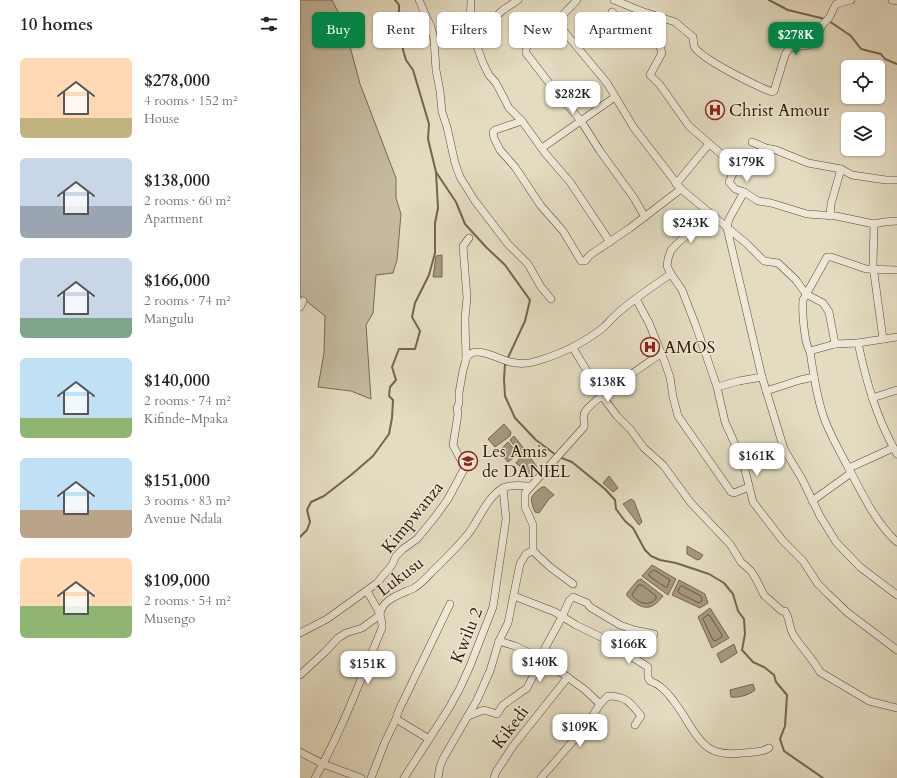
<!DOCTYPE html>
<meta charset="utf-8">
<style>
body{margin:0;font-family:Cardo,serif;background:#f2f2f2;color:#222;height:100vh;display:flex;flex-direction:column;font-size:15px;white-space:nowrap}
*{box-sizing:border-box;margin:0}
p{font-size:13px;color:#767676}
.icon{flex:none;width:22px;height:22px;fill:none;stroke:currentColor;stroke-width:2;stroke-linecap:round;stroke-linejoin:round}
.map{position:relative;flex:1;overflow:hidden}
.panel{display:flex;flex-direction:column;background:#fff;width:300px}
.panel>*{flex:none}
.hud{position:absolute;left:12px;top:12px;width:380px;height:36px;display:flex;gap:8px}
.controls{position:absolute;left:541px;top:60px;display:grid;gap:8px}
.controls a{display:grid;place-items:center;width:44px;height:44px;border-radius:6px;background:#fff;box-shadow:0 1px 3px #0004;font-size:20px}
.price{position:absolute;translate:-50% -34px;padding:0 9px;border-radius:8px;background:#fff;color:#222;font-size:13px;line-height:26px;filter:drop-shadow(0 1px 2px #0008)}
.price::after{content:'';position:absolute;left:50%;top:24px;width:12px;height:9px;margin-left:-6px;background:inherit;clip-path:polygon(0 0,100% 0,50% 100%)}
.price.on{background:#0b8043;color:#fff}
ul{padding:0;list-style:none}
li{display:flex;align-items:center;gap:12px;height:100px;padding:0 20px}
li span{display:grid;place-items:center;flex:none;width:112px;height:80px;border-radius:6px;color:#555}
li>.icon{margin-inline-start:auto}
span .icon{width:48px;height:48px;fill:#fffc;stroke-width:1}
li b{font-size:17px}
h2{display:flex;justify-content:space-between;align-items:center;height:48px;padding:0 20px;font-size:17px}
.tag{padding:0 14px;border-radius:6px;background:#fff;box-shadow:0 1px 3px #0004;font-size:14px;line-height:36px}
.tag.on{background:#0b8043;color:#fff}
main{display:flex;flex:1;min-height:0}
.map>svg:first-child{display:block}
.green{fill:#c5baa0;stroke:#7a6850}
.water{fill:#a6987f;stroke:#76644c}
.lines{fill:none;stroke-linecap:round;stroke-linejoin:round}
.shore{stroke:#6a5640;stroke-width:1}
.stream{stroke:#76644c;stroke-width:2}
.street-casing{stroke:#5c4730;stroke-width:8}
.street{stroke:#ede8d7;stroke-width:7}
.labels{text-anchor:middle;stroke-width:3;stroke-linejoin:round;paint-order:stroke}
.poi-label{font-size:17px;fill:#2f1500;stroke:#ede8d7;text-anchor:start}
.street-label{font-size:17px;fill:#2f1500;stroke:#ede8d7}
</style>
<main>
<section class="panel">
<h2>10 homes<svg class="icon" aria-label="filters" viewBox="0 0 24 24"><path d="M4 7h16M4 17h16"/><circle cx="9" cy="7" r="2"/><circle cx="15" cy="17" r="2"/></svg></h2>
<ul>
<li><span style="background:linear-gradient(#ffd9b3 75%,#c2b280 0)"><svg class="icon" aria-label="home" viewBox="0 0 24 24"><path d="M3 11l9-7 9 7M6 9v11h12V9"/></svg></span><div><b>$278,000</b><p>4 rooms · 152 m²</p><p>House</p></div></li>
<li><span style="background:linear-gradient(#c9d6e8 60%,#9aa5b1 0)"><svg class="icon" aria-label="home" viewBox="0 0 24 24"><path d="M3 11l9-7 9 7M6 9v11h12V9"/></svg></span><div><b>$138,000</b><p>2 rooms · 60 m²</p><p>Apartment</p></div></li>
<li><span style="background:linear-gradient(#c9d6e8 75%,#7fa58c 0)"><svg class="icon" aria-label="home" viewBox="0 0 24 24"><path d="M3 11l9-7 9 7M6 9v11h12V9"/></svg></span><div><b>$166,000</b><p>2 rooms · 74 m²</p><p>Mangulu</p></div></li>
<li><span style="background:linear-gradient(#bfe0f5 75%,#8fb573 0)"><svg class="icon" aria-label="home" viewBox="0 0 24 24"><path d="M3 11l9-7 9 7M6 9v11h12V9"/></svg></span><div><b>$140,000</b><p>2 rooms · 74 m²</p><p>Kifinde-Mpaka</p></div></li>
<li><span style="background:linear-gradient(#bfe0f5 65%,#b9a48a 0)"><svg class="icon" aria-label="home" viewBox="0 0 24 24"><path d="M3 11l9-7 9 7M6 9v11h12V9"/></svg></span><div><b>$151,000</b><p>3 rooms · 83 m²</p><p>Avenue Ndala</p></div></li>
<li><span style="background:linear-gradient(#ffd9b3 60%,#8fb573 0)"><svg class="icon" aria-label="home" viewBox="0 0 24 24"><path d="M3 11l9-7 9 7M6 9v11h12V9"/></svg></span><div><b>$109,000</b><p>2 rooms · 54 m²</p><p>Musengo</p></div></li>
</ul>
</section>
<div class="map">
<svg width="597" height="778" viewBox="0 0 597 778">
<rect width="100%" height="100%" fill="#e4dcc1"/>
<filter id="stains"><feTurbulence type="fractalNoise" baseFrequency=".005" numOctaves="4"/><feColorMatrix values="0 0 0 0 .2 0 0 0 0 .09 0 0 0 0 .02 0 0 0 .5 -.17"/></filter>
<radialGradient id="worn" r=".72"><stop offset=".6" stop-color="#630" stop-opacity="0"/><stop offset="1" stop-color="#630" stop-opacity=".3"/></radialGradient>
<path class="green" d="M0 0H32L44 24 60 84 96 178V198L101 214 97 260 93 273 76 275 73 313 66 325 71 399 51 391 18 387 24 353 25 316 0 296Z"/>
<g class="water">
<path d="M142 255V277H133L136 256Z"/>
<path d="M204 424 211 432 210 436 195 447 188 439Z"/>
<path d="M214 436 225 450 221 454 210 440Z"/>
<path d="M208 442 218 454 208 462 199 451Z"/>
<path d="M227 453 237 467 229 474 216 463 222 456Z"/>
<path d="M309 476 318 488 313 492 303 483Z"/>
<path d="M242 487H245L254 495 249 499 239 513 235 512C229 498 230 496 242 487Z"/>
<path d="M331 499 334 501 342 522 339 525 323 504Z"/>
<path d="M387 546 403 555 400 559 397 560 387 554Z"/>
<path d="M352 565 376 579 368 595 342 576Z"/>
<path d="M341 579 363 596C350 613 341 609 327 596V593L338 580Z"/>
<path d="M379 580 405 594 408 603 400 608 372 595Z"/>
<path d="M410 608 429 638 412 648 398 617Z"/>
<path d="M434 644 437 653 421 663 417 654Z"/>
<path d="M453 684 455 690C449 695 439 698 431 697L430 690Z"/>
</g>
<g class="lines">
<g class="shore">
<path d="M354 570 370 580 367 587H365L349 576V574Z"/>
<path d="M339 585H342L356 596V599C347 607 338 603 332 595Z"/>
<path d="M382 586 401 596 402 601 399 603 379 593 378 591 380 587Z"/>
<path d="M408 615 410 616 422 635V637L415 641 413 640 403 619Z"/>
</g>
<g class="stream">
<path d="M469 0 488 10 525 19"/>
<path d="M529 21 551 36 561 49 581 54 585 59 597 64"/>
<path d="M136 172 156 202 165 224 186 247 205 265 230 300 225 321 205 364 204 379 205 396 215 418 236 440 256 455"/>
<path d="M259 457 272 462 305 489 315 500 316 509 325 521 333 528 345 550 351 556 360 560 376 563 409 574 424 583 433 594 438 611 444 619 445 634 442 650 453 662 464 667 474 675 476 682 487 695 485 726 480 739 484 751 523 778"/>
<path d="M0 537 7 530 10 522 7 510 11 502 24 496 51 475 73 456 89 434 92 418 93 400 89 396 90 387 96 380 92 367 99 349H115L120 331 112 317 115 303 129 275 135 253V223L138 208 136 172 128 139 129 124 113 70 106 60 103 50 102 32 99 16V5L95 0"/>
</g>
<defs>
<g id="street">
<path d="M119 0 131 27 134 39 136 70 140 91 142 112 147 127 155 163 160 177 175 201 208 244 228 264 241 287 251 299"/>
<path d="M171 0 170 27 183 63 189 75 196 83 209 108 222 121 245 153 270 182 310 242"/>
<path d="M277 0 258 20V24L247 25 238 32 226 48V53L249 83 281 121 300 151 334 198 345 217"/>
<path d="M314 0 341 11 375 22 393 37C394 40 393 44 394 46 400 59 457 86 472 92L474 91 485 55 489 48 509 45 512 43 523 24 529 18 536 4 551 0"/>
<path d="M592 0 597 1"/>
<path d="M312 12C325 26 358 33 362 53L350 75 360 85 389 126 436 167 429 182 435 189 444 192 458 201 471 203 507 214 536 216 574 224 584 222 597 221"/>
<path d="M258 24 307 83 334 128 381 189 447 244 464 261 478 263 496 280 506 294 523 303 529 312 535 344"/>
<path d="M173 36 179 32 203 10 218 0"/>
<path d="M222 121 195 130 193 132 194 138 200 150 215 167 241 206 263 231 281 261H285L290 255 330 228 381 189"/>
<path d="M452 142 466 148 476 150 508 163 541 169 552 175 586 180H597"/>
<path d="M242 148 315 97"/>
<path d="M376 184 409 144"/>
<path d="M444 192 429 219 427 228 462 377 484 449 502 479 520 516 536 542 560 567 597 595"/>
<path d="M412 215 381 240 371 250 368 259 367 266 371 274 382 290 396 326 417 387 425 422 443 462 453 502 483 541 503 561 518 584 528 594 548 613 597 650"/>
<path d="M530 216 531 204 541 169"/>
<path d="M574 224 573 266 583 339"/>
<path d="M597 270 566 269 531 257H527L503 300C502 309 504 344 510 351 513 372 516 394 523 415 529 433 539 450 548 467 562 493 575 522 597 542"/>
<path d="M336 299 349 323 364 360 370 377 373 397 378 416 431 492 434 493 449 487"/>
<path d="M0 307 3 301"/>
<path d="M558 343C567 384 576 417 597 454"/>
<path d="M273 348 302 396 317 416 330 429 344 448 363 465 391 503 430 544 441 562 451 571 456 579 464 595 482 611H485C490 619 489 628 494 636 502 648 513 659 520 672L569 701 597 708"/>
<path d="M510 351 535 344 558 343 597 337"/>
<path d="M166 359C173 343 198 359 210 362 219 364 228 364 237 361 261 354 284 343 304 327 309 322 314 316 319 312 335 298 353 286 371 274"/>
<path d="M417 387 439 381 462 377"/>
<path d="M466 391 500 380 514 377"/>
<path d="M572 398 597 390"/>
<path d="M549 468 593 448"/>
<path d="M512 501 551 473"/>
<path d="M273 584 250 567 233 551V525L225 507V493L284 427C285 422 282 416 285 412 290 401 349 362 362 353"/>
<path d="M214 596 255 612 276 625 309 641 318 648 348 667V677L350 681C360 684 367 692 373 700 378 707 383 714 387 721 402 746 411 757 443 753 452 752 461 753 469 748"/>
<path d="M0 633 27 619 77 583 92 565 96 556 103 549 117 539 135 517 148 499 163 471 165 468 153 445 158 414 157 408 159 403V393L163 370 166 360 165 318 167 298 163 246 169 238"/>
<path d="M199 641 215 646 242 659 284 689 300 704 308 696C326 696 331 703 341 716L335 725"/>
<path d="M0 675 25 652 38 638 46 633 62 628 80 615C81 599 102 594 114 588 123 583 131 572 139 565 149 555 159 545 168 534 179 520 187 497 203 488 210 484 222 486 230 486"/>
<path d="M168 716 184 710 197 714 203 705 227 688 242 659 245 648 262 617 269 601 273 597 287 603 290 607 320 625 334 630 354 634"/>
<path d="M96 719 129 739"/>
<path d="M0 752 23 764 61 778"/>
<path d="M15 778C42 731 61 678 82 628 83 615 73 602 67 591"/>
<path d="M71 778 85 742 96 719 98 712 150 604"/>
<path d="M104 778 149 708 160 688 170 666 193 607 206 519 203 488"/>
<path d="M138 778 140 766 144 757 177 700 190 671 199 641 208 623 220 564 226 554 233 551"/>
<path d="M194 778 196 772 213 746 268 677"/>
<path d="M241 778 286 726 300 704"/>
</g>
</defs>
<use href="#street" class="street-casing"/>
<use href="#street" class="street"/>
</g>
<defs>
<symbol id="hospital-ring" viewBox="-11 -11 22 22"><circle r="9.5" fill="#ede8d7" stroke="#8f2418" stroke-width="1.5"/><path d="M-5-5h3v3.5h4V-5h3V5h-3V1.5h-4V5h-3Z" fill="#8f2418"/></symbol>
<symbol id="school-ring" viewBox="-11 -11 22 22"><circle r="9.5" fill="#ede8d7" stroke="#8f2418" stroke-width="1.5"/><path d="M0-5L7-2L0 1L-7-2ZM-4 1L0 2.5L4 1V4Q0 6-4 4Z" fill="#8f2418"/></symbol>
</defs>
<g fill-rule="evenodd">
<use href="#hospital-ring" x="404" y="99" width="22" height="22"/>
<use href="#hospital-ring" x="339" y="336" width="22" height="22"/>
<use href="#school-ring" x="157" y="450" width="22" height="22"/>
</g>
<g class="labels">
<g class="poi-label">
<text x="429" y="116">Christ Amour</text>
<text x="364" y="353">AMOS</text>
<text x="182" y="457">Les Amis<tspan x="182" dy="20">de DANIEL</tspan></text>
</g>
<g class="street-label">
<text transform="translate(112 517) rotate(-51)" y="6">Kimpwanza</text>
<text transform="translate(100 576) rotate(-37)" y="6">Lukusu</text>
<text transform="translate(166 635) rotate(-68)" y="6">Kwilu 2</text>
<text transform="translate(210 727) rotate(-53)" y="6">Kikedi</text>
</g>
</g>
<rect width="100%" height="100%" filter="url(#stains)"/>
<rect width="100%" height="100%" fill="url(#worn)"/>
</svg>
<div class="controls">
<a><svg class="icon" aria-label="locate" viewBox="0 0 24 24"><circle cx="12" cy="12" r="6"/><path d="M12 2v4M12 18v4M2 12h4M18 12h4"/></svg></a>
<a><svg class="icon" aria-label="layers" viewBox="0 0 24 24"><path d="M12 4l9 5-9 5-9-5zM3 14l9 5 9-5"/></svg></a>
</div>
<b class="price on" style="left:496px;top:56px">$278K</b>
<b class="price" style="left:273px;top:115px">$282K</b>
<b class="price" style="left:447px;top:183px">$179K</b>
<b class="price" style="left:391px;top:244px">$243K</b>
<b class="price" style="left:308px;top:403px">$138K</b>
<b class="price" style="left:457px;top:477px">$161K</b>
<b class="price" style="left:329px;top:665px">$166K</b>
<b class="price" style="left:240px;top:683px">$140K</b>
<b class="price" style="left:68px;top:685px">$151K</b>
<b class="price" style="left:280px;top:748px">$109K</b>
<div class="hud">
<a class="tag on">Buy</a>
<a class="tag">Rent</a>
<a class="tag">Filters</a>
<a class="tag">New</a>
<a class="tag">Apartment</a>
</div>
</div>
</main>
